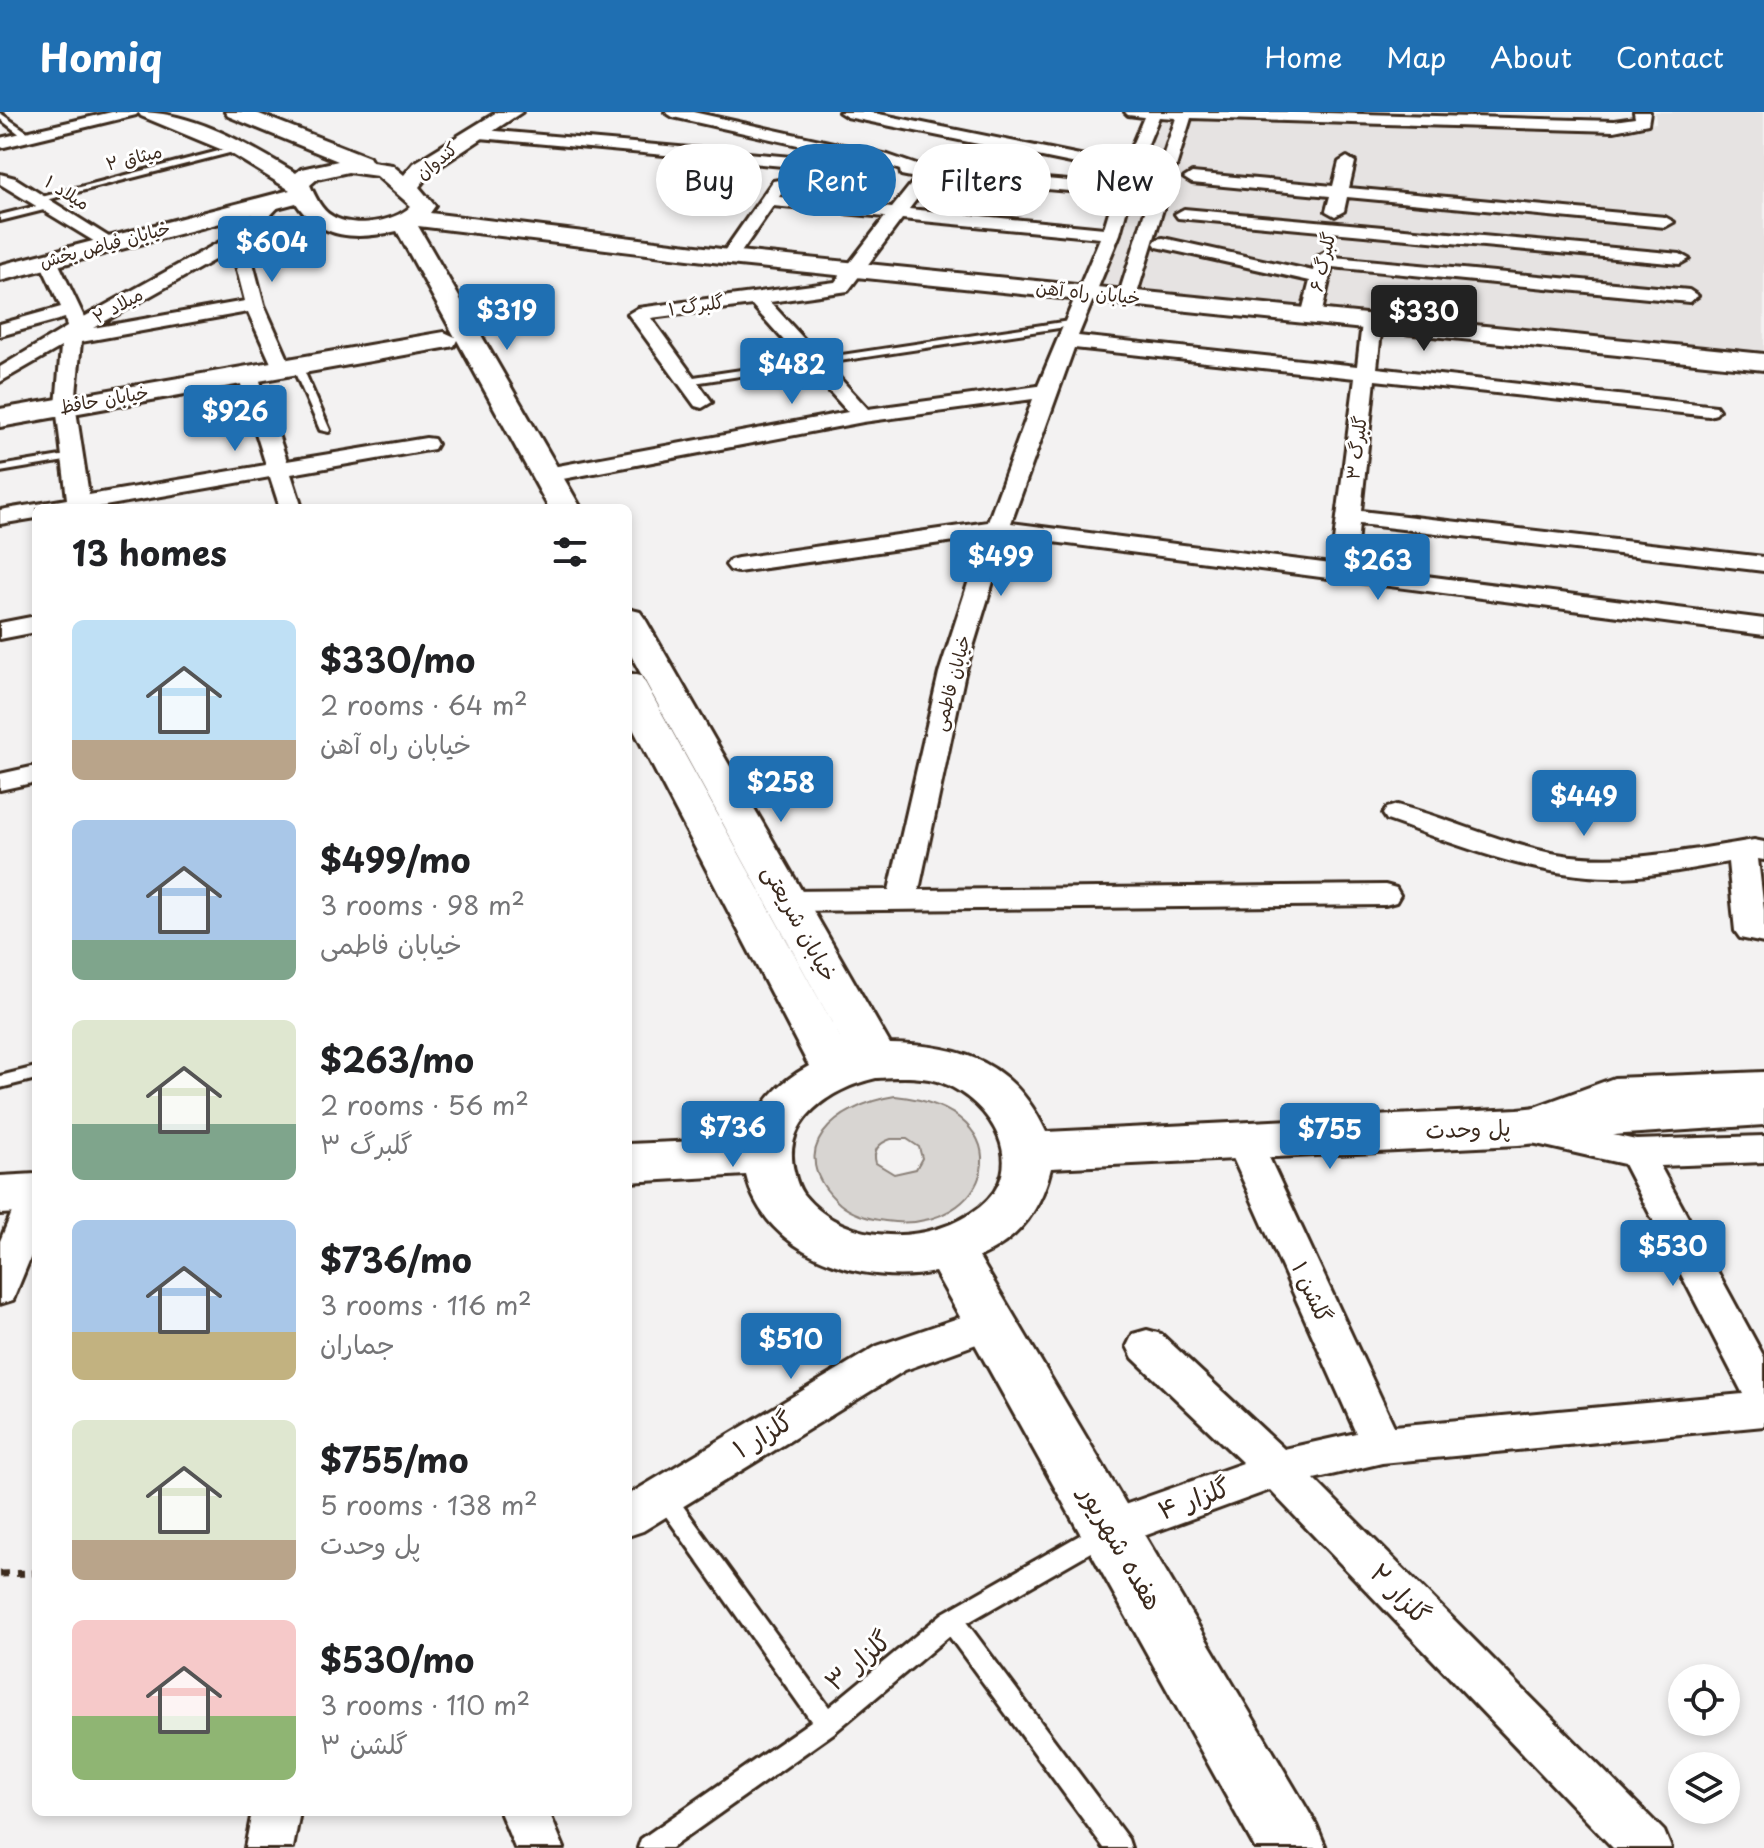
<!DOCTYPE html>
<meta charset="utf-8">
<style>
body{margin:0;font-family:"Playpen Sans","Playpen Sans Arabic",sans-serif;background:#f6f6f6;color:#202124;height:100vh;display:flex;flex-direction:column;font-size:30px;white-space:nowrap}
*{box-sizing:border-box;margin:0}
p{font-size:26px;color:#757577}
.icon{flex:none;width:44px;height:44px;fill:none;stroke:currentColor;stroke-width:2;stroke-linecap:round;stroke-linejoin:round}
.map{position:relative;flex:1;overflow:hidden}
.panel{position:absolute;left:32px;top:392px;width:600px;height:1312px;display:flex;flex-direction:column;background:#fff;border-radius:12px;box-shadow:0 4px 12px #0003}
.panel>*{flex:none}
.banner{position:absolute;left:656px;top:32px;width:760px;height:72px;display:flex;gap:16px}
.tools{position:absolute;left:1668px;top:1552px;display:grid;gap:16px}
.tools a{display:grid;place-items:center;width:72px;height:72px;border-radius:50%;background:#fff;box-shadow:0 4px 12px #0003;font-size:40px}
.price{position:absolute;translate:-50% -68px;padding:0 18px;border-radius:8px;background:#1f6fb2;color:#fff;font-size:26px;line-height:52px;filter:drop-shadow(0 2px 4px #0008)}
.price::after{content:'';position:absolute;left:50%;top:48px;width:24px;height:18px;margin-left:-12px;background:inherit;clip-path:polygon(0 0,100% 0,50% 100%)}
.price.current{background:#222;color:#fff}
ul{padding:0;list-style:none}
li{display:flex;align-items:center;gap:24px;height:200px;padding:0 40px}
li span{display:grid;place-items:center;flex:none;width:224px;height:160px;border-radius:12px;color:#555}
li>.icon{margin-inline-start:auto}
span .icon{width:96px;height:96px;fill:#fffc;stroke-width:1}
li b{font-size:34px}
h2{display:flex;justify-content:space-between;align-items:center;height:96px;padding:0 40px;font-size:34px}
.pill{padding:0 28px;border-radius:36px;background:#fff;box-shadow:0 4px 12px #0003;font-size:28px;line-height:72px}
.pill.current{background:#1f6fb2;color:#fff}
header{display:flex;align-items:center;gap:48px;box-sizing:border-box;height:112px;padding:0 40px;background:#1f6fb2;color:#fff}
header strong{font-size:38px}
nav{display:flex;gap:44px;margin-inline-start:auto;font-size:28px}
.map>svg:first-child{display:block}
.built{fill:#e6e3e2}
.green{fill:#d8d5d2;stroke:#8a8078;stroke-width:2;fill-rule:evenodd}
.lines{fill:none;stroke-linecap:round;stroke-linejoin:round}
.lane-casing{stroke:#3b2a1e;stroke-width:6}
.street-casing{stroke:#3b2a1e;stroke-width:6}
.secondary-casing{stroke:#3b2a1e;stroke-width:6}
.path{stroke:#3b2a1e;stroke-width:7;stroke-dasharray:8 8;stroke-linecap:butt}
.lane{fill:#fff;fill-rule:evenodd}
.street{fill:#fff;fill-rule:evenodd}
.secondary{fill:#fff;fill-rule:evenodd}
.labels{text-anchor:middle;stroke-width:6;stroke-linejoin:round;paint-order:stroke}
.far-street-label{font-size:18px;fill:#3b2a1e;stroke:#fff}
.street-label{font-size:22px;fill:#3b2a1e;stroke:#fff}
.near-street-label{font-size:26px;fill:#3b2a1e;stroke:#fff}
</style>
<header>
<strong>Homiq</strong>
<nav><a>Home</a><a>Map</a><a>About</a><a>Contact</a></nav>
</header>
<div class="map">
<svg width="1764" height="1736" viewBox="0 0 1764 1736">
<rect width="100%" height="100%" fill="#f3f2f2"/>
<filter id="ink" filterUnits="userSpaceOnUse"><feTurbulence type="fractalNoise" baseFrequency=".0125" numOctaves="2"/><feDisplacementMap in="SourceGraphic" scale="16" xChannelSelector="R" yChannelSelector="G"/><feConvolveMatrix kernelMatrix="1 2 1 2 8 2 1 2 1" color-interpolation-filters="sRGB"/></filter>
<g filter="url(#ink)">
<path class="built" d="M1655 0H1764V246L1083 170 1159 3 1607 17 1656 11Z"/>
<path class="green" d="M895 984C1031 998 992 1125 885 1109 870 1107 852 1102 840 1092 780 1038 837 993 895 984ZM891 1027H907L919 1035 922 1046 916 1057 894 1062 876 1051C872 1038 879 1031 891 1027Z"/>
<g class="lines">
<defs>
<g id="lane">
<path d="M0 1 32 23V27H26L0 7Z"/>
<path d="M238 34 241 38 38 90 34 87Z"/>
<path d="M49 91 52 92V96L0 109V103Z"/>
<path d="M1076 208 1081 211 1079 213 687 272 682 269 687 266Z"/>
<path d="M293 252 302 254 330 318 329 320 320 318 292 254Z"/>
<path d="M73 342 78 345 77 347 0 360V354Z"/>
<path d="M36 955V967L0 976V964Z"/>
<path d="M663 1374 670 1376 829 1595 943 1501 1094 1415 1102 1412 1110 1415 1113 1422 1110 1429 967 1511 1128 1727 1131 1736H1104L949 1524 835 1620 671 1736H638L641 1727 811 1609 656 1390 652 1383 656 1376Z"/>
</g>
<g id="street">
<path d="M112 0H139L136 3 0 36V26Z"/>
<path d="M665 0H693L888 43 928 57 1116 73 1120 61 847 5 839 0H869L1124 52 1144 5 1128 3 1125 0H1290L1614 9 1635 6 1634 0H1650L1648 12 1614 19 1191 6 1136 185 1127 191 1118 185 1156 65 1136 63 1120 122 1078 224 1357 254 1362 211 1372 205 1382 211 1377 256 1716 294 1719 298 1716 302 1709 304 1375 268 1361 399 1764 445V459L1359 412 1355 455 1764 507V523L1007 424 965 561 919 778 1385 773 1396 776 1400 783 1396 790 1385 793 787 799 776 796 772 789 776 782 787 779 889 778 939 561 983 425 738 460 730 458 726 453 730 448 738 446 988 410 1033 287 863 310 547 370 539 368 536 363 539 358 547 356 848 300 752 193 651 206 712 290 702 296 695 294 628 202 638 196 835 170 885 105 773 94 735 149H723L720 145 773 69 779 68 787 73 779 85 892 96 916 66 901 63 900 58 883 52 673 5ZM1159 5 1176 6 1159 56 1139 54ZM932 67 1114 83 1104 116 909 97ZM902 107 1100 126 1038 274 868 297 770 190 848 179ZM1074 236 1355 266 1331 452 1011 411Z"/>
<path d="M474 17 837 49 845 54 837 59 469 25 466 22Z"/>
<path d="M1347 45 1355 50 1349 76 1665 105 1674 110 1665 115 1347 85 1344 99 1335 104 1326 99 1330 84 1192 71 1184 66 1192 61 1333 74 1339 50Z"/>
<path d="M0 62 15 66 120 132 111 137 105 136 0 72Z"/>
<path d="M276 84 284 89 247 128 264 193 292 256 282 262 275 260 248 200 81 230 75 292 89 383 266 353 238 263 248 257 258 263 287 349 426 326 434 327 437 332 434 337 291 362 302 396H280L270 365 93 396H36V406L0 412V398C24 394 44 391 67 387L56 294 61 235 0 270V255L67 215 65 206 0 224V212L61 195 39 148 42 144 48 143 57 148 84 205 232 123 270 85ZM232 138 245 189 93 216Z"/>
<path d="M1184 97 1680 142 1689 147 1680 152 1178 106 1175 102Z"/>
<path d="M1163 126 1313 159 1316 145 1325 140 1334 145 1689 178 1698 184 1689 190 1332 155 1321 204 1311 210 1301 204 1310 169 1157 135 1154 131 1157 127Z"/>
<path d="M36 504V520L0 527V511Z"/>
<path d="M36 654V670L0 678V662Z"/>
<path d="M1397 693C1451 707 1502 732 1557 742 1623 753 1689 738 1754 728L1764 730V748L1758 747 1764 798V831L1740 826 1735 819 1728 750C1690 757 1651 765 1613 765 1534 765 1459 733 1387 708L1383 702 1387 696Z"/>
<path d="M1764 960V984L1617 990 1562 1012 1636 1028 1764 1024V1050L1660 1054 1764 1245V1314L1382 1351 1314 1367 1664 1719 1671 1736H1613L1270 1378 1111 1436 1096 1431 1090 1417 1096 1403 1243 1351 1133 1246 1127 1234 1133 1222 1147 1218 1161 1222 1284 1337 1356 1321 1224 1026 1230 1017 1242 1013 1254 1017 1260 1026 1394 1314 1743 1282 1624 1052 1532 1031 1520 1027 1515 1018 1520 1009 1527 1006 1532 996 1614 966Z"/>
<path d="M36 1070V1132L13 1188 0 1192V1129L23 1074Z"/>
<path d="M990 1195 1004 1200 1009 1211 1004 1222 905 1258 643 1419 628 1424V1383L877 1234Z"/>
<path d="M252 1700H300L293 1736H245Z"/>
<path d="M500 1700H549L564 1736H515Z"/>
</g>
<g id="secondary">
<path d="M138 0C195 0 248 33 296 61L301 57 338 49 228 4 225 0H254L369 45 372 50 392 53 404 63 414 51 497 0H522L430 61 419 75 435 94 430 101 729 138 1764 242V258L729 152 418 114 581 396H549L457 228 454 234 444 236 0 315V297L444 220 455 225 397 119C357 128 320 128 296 91L0 169V153L290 78 230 41 141 4ZM348 60 377 64 411 94C395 110 353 117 332 104 321 98 315 84 310 73L317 67Z"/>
<path d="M628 497 640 500 645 507 890 932C963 933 1014 951 1046 1020L1518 997 1625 986 1764 979V1013L1625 1022 1518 1033 1051 1056C1041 1097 1019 1128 979 1145L1316 1712 1326 1736H1255L935 1160C863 1175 764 1142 746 1063L628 1070V1032L745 1027C759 993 777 971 809 954L628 607V561L641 564 646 572 848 940 628 538ZM876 966C897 965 923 963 943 971 991 990 1031 1054 980 1095 930 1134 845 1135 803 1082 798 1075 796 1068 794 1059 781 1008 832 976 876 966Z"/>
<path d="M36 1062V1100L0 1102V1064Z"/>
</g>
</defs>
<use href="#lane" class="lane-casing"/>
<use href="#street" class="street-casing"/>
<use href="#secondary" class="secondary-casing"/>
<path class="path" d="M0 1462 36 1461"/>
<use href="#lane" class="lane"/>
<use href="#street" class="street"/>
<use href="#secondary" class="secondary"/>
</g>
</g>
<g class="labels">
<g class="far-street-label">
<text transform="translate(134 46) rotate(-14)" y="6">میثاق ۲</text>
<text transform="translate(437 49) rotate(-39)" y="6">کندوان</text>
<text transform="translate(67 81) rotate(32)" y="6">میلاد ۱</text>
<text transform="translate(105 133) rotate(-15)" y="6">خیابان فیاض بخش</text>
<text transform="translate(1323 150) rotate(-77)" y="6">گلبرگ ۶</text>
<text transform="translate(1088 181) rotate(6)" y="6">خیابان راه آهن</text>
<text transform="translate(118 194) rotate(-29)" y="6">میلاد ۲</text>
<text transform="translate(696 194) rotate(-8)" y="6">گلبرگ ۱</text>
<text transform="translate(104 288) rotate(-10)" y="6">خیابان حافظ</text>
<text transform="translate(1357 336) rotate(-83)" y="6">گلبرگ ۳</text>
<text transform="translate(952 571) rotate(-75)" y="6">خیابان فاطمی</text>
</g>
<g class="street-label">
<text transform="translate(800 811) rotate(61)" y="8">خیابان شریعتی</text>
<text transform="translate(1468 1017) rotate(-2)" y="8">پل وحدت</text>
<text transform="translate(1312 1180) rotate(65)" y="8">گلشن ۱</text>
</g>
<g class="near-street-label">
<text transform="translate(763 1323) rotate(-31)" y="9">گلزار ۱</text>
<text transform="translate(1194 1387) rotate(-20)" y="9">گلزار ۴</text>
<text transform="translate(1121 1436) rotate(60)" y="9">هفده شهریور</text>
<text transform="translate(1400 1482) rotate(46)" y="9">گلزار ۲</text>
<text transform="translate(858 1549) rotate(-40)" y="9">گلزار ۳</text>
</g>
</g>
</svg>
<div class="tools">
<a><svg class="icon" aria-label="locate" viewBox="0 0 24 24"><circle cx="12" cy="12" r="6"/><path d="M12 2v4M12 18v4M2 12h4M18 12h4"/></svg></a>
<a><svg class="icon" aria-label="layers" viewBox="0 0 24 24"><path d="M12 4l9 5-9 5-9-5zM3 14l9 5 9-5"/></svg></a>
</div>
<b class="price" style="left:272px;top:172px">$604</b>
<b class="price" style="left:507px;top:240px">$319</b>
<b class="price current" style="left:1424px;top:241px">$330</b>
<b class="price" style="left:792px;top:294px">$482</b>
<b class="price" style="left:235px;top:341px">$926</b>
<b class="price" style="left:1001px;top:486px">$499</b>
<b class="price" style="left:1378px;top:490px">$263</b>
<b class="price" style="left:781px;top:712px">$258</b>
<b class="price" style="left:1584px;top:726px">$449</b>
<b class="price" style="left:733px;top:1057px">$736</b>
<b class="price" style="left:1330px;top:1059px">$755</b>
<b class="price" style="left:1673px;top:1176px">$530</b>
<b class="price" style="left:791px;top:1269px">$510</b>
<div class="banner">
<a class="pill">Buy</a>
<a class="pill current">Rent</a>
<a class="pill">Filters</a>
<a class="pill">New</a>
</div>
<section class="panel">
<h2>13 homes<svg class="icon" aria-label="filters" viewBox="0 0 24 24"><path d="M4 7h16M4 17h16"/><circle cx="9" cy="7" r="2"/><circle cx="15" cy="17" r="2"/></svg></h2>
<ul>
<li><span style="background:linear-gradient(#bfe0f5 75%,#b9a48a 0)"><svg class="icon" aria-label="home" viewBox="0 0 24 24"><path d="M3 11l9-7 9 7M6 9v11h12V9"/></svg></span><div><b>$330/mo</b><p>2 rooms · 64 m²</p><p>خیابان راه آهن</p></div></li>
<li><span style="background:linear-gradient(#a9c7e8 75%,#7fa58c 0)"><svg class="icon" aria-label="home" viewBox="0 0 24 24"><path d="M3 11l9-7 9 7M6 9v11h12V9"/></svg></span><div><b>$499/mo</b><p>3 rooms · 98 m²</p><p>خیابان فاطمی</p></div></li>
<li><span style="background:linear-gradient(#dfe7d0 65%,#7fa58c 0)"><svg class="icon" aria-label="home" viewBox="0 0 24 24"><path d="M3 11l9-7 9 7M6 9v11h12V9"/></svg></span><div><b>$263/mo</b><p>2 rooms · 56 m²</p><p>گلبرگ ۳</p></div></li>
<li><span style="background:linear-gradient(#a9c7e8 70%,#c2b280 0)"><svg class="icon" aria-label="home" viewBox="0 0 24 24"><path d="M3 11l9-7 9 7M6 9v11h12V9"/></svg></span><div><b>$736/mo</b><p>3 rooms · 116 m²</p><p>جماران</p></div></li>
<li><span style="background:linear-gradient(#dfe7d0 75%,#b9a48a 0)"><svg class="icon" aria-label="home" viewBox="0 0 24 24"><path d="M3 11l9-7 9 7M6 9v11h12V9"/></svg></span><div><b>$755/mo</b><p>5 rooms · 138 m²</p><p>پل وحدت</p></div></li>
<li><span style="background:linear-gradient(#f6c9c9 60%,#8fb573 0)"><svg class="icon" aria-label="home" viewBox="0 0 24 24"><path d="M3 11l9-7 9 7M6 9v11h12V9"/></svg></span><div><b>$530/mo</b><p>3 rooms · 110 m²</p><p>گلشن ۳</p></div></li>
</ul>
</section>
</div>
